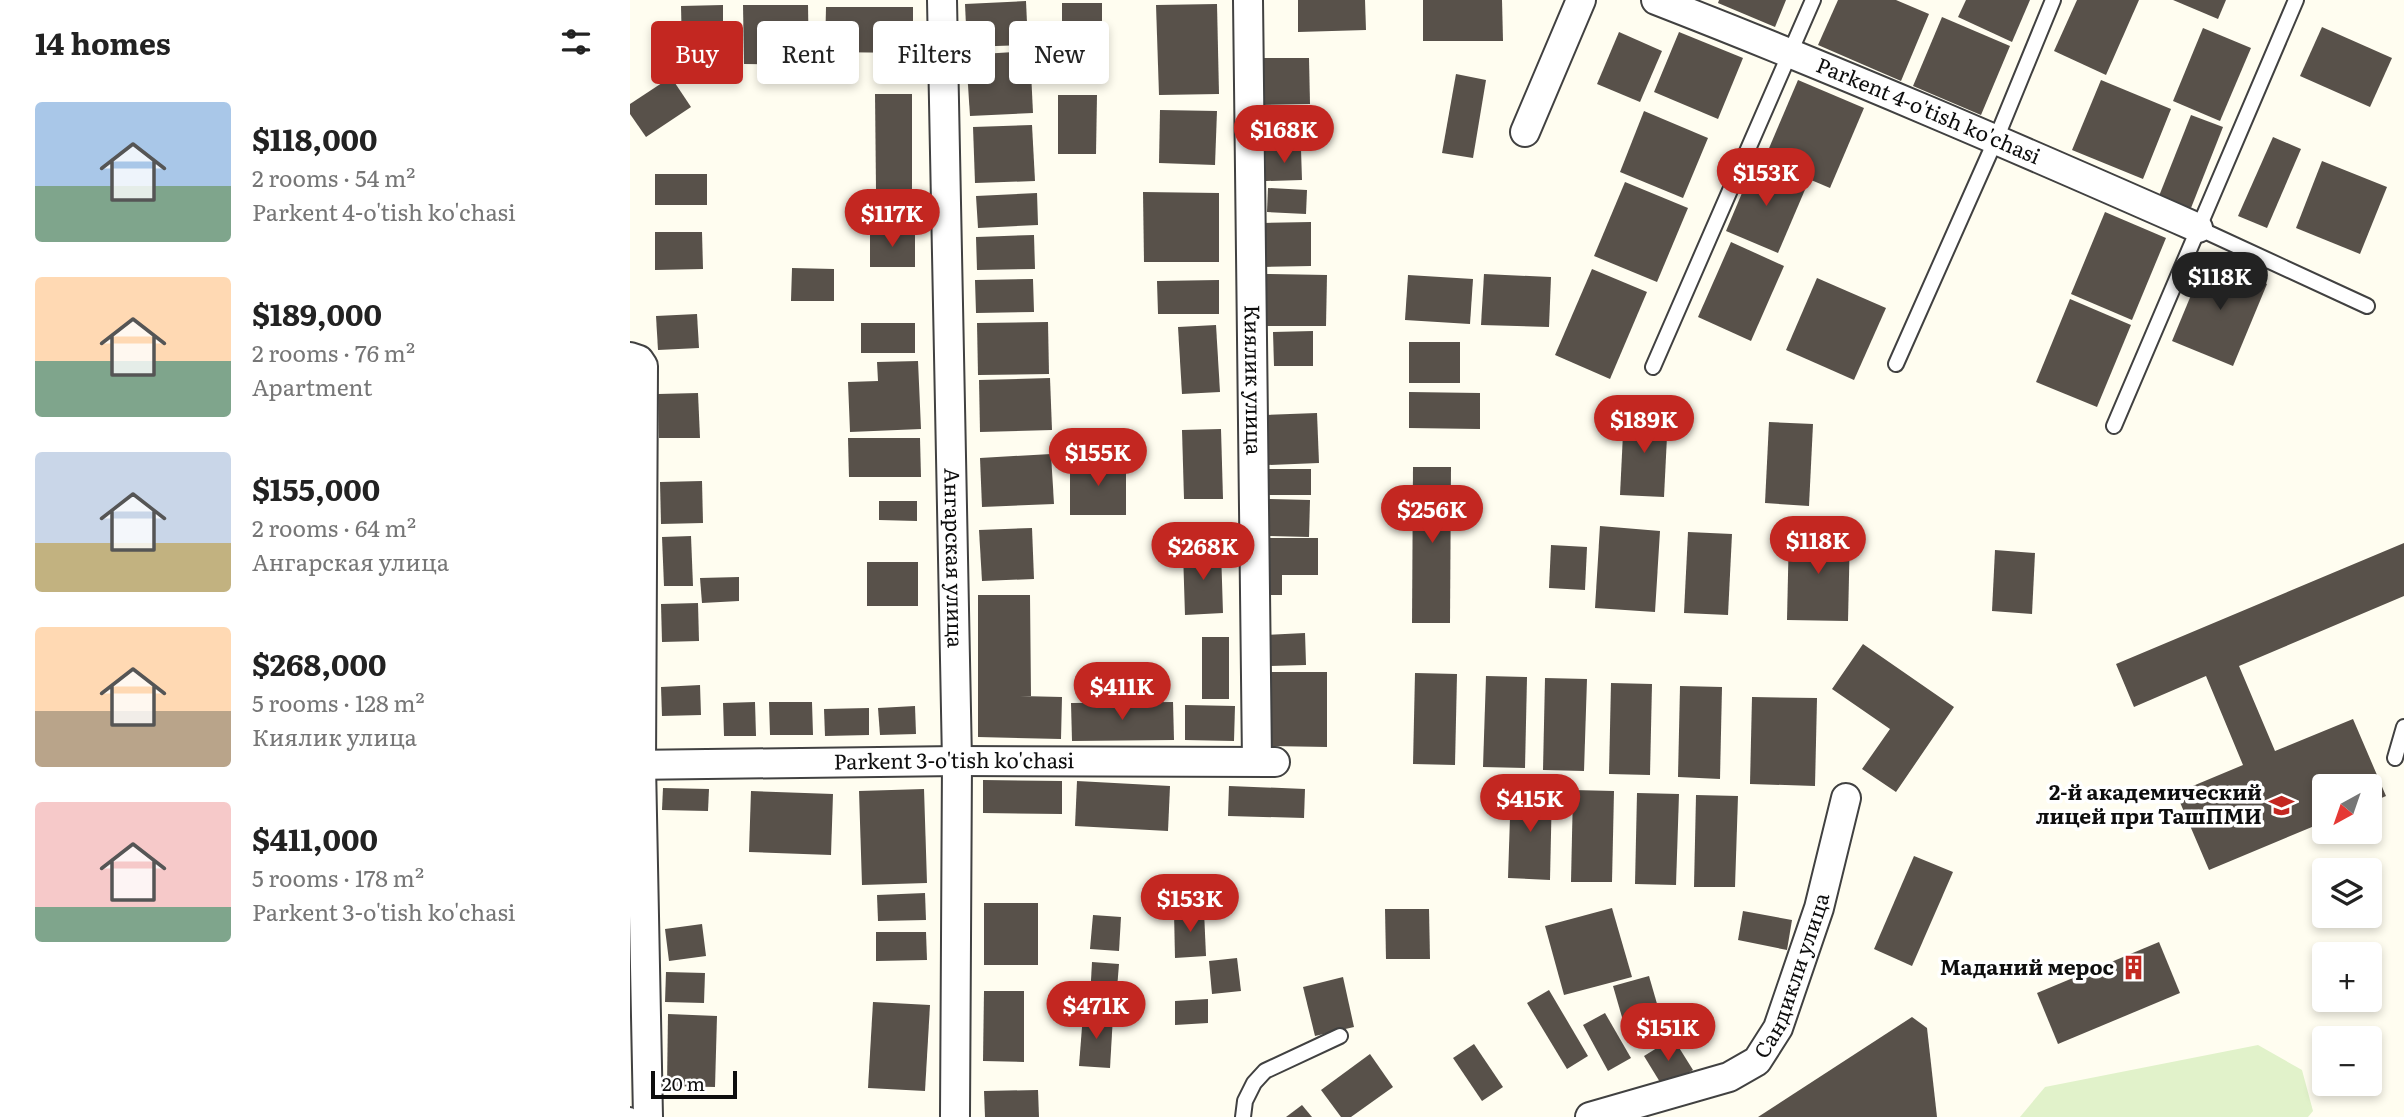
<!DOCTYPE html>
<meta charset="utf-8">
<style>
body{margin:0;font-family:Literata,serif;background:#f2f2f2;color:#222;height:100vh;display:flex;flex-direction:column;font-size:26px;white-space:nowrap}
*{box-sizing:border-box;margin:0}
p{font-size:23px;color:#767676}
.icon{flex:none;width:38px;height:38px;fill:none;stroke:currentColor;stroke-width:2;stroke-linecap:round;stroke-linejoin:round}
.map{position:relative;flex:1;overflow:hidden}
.drawer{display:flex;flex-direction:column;background:#fff;width:630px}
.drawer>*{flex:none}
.hud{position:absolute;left:21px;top:21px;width:665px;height:63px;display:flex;gap:14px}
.needle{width:46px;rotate:220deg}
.controls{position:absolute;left:1682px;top:774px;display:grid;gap:14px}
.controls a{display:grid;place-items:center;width:70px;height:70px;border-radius:7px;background:#fff;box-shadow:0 4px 10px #0003;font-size:35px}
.scale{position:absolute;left:21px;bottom:18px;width:86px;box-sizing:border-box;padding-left:7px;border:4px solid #0e0e0e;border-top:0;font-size:19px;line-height:24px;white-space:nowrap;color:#0e0e0e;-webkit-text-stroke:5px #fff;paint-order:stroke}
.price{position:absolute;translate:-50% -60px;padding:0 16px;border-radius:24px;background:#c32721;color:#fff;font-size:23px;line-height:46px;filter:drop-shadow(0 2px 4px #0008)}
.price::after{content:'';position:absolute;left:50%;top:42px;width:21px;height:16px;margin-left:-10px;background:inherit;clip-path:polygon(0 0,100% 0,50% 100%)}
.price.current{background:#222;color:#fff}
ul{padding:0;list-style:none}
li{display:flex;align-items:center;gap:21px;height:175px;padding:0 35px}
li span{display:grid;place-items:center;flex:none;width:196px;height:140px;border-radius:7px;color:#555}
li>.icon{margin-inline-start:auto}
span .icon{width:84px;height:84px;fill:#fffc;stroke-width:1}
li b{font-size:30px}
h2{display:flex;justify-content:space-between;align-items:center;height:84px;padding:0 35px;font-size:30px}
.tag{padding:0 24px;border-radius:7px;background:#fff;box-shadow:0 4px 10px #0003;font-size:24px;line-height:63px}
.tag.current{background:#c32721;color:#fff}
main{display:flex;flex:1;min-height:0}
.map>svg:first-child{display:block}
.pitch{fill:#e1f2ca}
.building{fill:#58514a}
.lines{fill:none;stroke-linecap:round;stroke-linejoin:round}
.lane-casing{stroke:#414141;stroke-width:18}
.street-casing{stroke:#414141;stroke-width:32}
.lane{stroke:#fff;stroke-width:14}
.street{stroke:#fff;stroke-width:28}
.labels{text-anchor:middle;stroke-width:7;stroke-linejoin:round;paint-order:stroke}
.street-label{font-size:21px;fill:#0e0e0e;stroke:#fff}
.poi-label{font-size:21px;font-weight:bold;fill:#0e0e0e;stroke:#fff;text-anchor:end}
</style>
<main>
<section class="drawer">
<h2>14 homes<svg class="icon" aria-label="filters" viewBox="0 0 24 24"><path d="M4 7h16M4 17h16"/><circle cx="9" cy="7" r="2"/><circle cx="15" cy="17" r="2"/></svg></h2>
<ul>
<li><span style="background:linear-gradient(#a9c7e8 60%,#7fa58c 0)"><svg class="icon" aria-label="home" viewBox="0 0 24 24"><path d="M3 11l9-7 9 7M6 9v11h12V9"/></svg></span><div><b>$118,000</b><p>2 rooms · 54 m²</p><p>Parkent 4-o'tish ko'chasi</p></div></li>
<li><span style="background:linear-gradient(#ffd9b3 60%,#7fa58c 0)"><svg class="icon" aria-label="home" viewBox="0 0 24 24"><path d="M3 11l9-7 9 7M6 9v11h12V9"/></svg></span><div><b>$189,000</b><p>2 rooms · 76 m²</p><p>Apartment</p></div></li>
<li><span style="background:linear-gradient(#c9d6e8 65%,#c2b280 0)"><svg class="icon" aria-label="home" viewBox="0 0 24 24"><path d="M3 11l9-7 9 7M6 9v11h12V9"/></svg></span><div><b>$155,000</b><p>2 rooms · 64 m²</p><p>Ангарская улица</p></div></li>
<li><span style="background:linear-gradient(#ffd9b3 60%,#b9a48a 0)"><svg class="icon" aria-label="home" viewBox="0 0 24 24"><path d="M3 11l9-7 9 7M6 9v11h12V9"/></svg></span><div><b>$268,000</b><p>5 rooms · 128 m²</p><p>Киялик улица</p></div></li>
<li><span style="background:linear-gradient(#f6c9c9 75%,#7fa58c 0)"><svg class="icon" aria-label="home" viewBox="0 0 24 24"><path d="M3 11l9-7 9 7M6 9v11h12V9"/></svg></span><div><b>$411,000</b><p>5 rooms · 178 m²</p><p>Parkent 3-o'tish ko'chasi</p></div></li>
</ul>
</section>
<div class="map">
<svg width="1774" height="1117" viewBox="0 0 1774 1117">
<rect width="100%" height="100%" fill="#fffdf0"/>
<path class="pitch" d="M1628 1045 1672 1070 1683 1111 1678 1117H1390L1415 1087Z"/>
<g class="building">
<path d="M668 0H735L736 30 668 32Z"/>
<path d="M793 0H872L873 41H793Z"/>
<path d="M1089 0H1156L1145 27 1088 3Z"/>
<path d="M1208 0H1266L1299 14 1271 81 1188 45Z"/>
<path d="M1336 0H1400L1382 42 1328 17Z"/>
<path d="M1447 0H1509L1476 75 1424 51Z"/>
<path d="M1543 0H1596L1588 19Z"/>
<path d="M396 1 398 45 337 47 335 4Z"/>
<rect x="432" y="3" width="40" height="54"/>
<path d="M587 4 589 94 529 95 526 5Z"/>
<path d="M93 5V49L52 50 51 6Z"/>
<path d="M113 5H178L179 65 114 64Z"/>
<path d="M196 7H283V53L195 52Z"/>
<path d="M1312 17 1380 46 1351 115 1283 86Z"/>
<path d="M1692 27 1762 58 1740 107 1670 76Z"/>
<path d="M1573 28 1621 48 1590 121 1543 101Z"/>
<path d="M989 32 1032 51 1010 102 967 84Z"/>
<path d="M1049 32 1113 58 1088 119 1024 92Z"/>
<path d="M400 51 403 113 340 116 336 55Z"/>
<path d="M630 58H679L680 104 631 105Z"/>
<path d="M826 74 856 80 843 158 812 153Z"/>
<path d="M41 77 61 107 16 137 0 114V104Z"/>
<path d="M1168 80 1234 108 1200 188 1134 160Z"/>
<path d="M1471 80 1541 109 1513 179 1442 150Z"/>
<path d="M245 94H282V189H246Z"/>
<path d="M428 95H467L466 154H428Z"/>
<path d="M530 110 587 111 585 165 529 163Z"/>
<path d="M1014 111 1078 138 1053 198 990 172Z"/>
<path d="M1561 115 1593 127 1561 208 1529 196Z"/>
<path d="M402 125 405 181 345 183 343 127Z"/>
<path d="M1643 137 1671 149 1637 228 1608 216Z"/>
<path d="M671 149 672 180 636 181 635 150Z"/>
<path d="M1692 161 1757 187 1730 254 1666 228Z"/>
<path d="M1125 162 1177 185 1148 253 1096 231Z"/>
<rect x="25" y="174" width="52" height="31"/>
<path d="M995 182 1058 208 1027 282 964 256Z"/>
<path d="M638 188 677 190 676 214 637 212Z"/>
<path d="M513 192 589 193V262H514Z"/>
<path d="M407 193 408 225 348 228 346 196Z"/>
<path d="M286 194 287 225 247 226 246 195Z"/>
<path d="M1475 212 1536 238 1502 320 1441 294Z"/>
<path d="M681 222V266L634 267 633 223Z"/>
<rect x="240" y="231" width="45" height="36"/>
<path d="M25 232H72L73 269 25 270Z"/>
<path d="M404 235 405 269 347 270 346 237Z"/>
<path d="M1101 242 1154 266 1121 341 1068 317Z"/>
<path d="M1576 259 1637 284 1603 366 1542 341Z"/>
<path d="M162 268 204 269V301H161Z"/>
<path d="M962 269 1017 292 980 379 925 355Z"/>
<path d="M635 274 697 275 696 326H635Z"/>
<path d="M854 274 921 277 919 327 851 325Z"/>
<path d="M778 275 843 279 840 324 775 320Z"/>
<path d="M1187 278 1256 308 1224 380 1156 350Z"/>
<path d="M403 279 404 312 346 313 345 280Z"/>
<path d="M589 280V314H528L527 281Z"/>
<path d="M1440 299 1501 325 1467 407 1406 382Z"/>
<path d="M67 314 69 348 28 350 26 316Z"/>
<path d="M418 322 419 374 348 375 347 323Z"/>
<rect x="231" y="323" width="54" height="30"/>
<path d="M586 325 590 392 552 394 548 327Z"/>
<path d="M683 331V366H644L643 332Z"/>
<rect x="779" y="342" width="51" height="41"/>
<path d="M288 361 291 429 220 432 218 382 248 381 247 362Z"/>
<path d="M420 378 422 430 350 432 349 380Z"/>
<path d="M779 392 850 393V429L779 428Z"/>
<path d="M68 393 70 438H29L28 394Z"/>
<path d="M687 413 689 463 638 465 636 415Z"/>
<path d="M994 413 1038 416 1034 497 990 495Z"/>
<path d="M1139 422 1183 424 1179 506 1135 503Z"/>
<path d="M591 429 593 499H554L552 430Z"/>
<path d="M218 438H290L291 477H219Z"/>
<path d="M421 454 424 504 352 507 350 458Z"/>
<path d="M440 461 496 462V515H440Z"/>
<path d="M783 467H821L820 623H782Z"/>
<path d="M638 469H681V495H637Z"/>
<path d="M72 481 73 523 31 524 30 482Z"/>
<path d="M638 499 680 500 679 537 638 536Z"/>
<path d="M249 501H287V521L249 520Z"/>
<path d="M970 526 1030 531 1025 612 965 608Z"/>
<path d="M402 528 404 579 352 581 349 530Z"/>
<path d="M1159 530 1220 532 1218 621 1157 620Z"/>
<path d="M1058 532 1102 534 1098 615 1054 613Z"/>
<path d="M61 536 63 586H34L32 537Z"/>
<path d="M630 538H688V575H652V595H629Z"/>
<path d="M1774 543V596L1609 666 1645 751 1723 719 1756 796 1740 803V786H1694V822L1579 870 1546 793 1613 765 1576 676 1504 707 1486 664Z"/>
<path d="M921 545 957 547 955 590 919 588Z"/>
<path d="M591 550 593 613 555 615 553 552Z"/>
<path d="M1365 550 1405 553 1402 614 1362 611Z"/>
<rect x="237" y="562" width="51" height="44"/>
<path d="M109 577V601L72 603 70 578Z"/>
<path d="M348 595H400L401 696H390L432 697 431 739 348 737Z"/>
<path d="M68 603 69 641 32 642 31 604Z"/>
<path d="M675 633 676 665 637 666 636 635Z"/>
<rect x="572" y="637" width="27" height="62"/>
<path d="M1233 644 1324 707 1266 792 1232 769 1260 729 1202 689Z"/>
<path d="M639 672H697V747L639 746Z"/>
<path d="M785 673 827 674 825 765 783 764Z"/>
<path d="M856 676 897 677 895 768 853 767Z"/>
<path d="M915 678 957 679 954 771 913 770Z"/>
<path d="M981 683 1022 684 1020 775 979 774Z"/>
<path d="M70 685 71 715 32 716 31 687Z"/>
<path d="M1050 686 1092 687 1090 779 1048 777Z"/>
<path d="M1122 697 1187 698 1185 786 1120 784Z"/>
<path d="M125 702 126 736H94L93 703Z"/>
<path d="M139 702H182L183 735H140Z"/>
<path d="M543 702 544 740 442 741 441 703Z"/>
<path d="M555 705 605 706 604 741 555 740Z"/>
<path d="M285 706 286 734 250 735 248 708Z"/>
<path d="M239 708V735L195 736 194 709Z"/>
<path d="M353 780 432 781V814L353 813Z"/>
<path d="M447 781 540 786 538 831 445 826Z"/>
<path d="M599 786 675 789 674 818 598 816Z"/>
<path d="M881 787 922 789 920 880 878 878Z"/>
<path d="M33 788 79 789 78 811 32 810Z"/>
<path d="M294 789 297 883 232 885 229 791Z"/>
<path d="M943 790 984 791 982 882H941Z"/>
<path d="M121 791 203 794 201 855 119 852Z"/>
<path d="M1007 793 1049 794 1046 885 1005 884Z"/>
<path d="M1066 795 1108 796 1105 887H1064Z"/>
<path d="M1284 856 1323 872 1282 966 1244 949Z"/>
<path d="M295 893 296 920 248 921 247 895Z"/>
<rect x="354" y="903" width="54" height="62"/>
<path d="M982 908 1002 977 934 995 915 926Z"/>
<path d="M755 909H799L800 959H756Z"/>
<path d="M574 911 576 956 545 958 544 912Z"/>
<path d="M1113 911 1162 920 1157 950 1108 940Z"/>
<path d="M463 915 491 917 489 951 460 949Z"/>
<path d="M72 924 76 956 39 961 35 929Z"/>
<path d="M246 932H296L297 960 246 961Z"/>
<path d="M1529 942 1550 993 1428 1044 1407 993Z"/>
<path d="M607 958 611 991 582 994 579 961Z"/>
<path d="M462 962 489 964 486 1001 460 999Z"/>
<path d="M36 972 75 973 74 1003 35 1002Z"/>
<path d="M1019 976 1032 1021 996 1031 983 986Z"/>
<path d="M713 977 724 1027 685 1036 673 987Z"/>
<path d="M919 990 958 1056 937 1069 897 1003Z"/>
<path d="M354 991H394V1062L353 1061Z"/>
<path d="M578 999V1023L545 1025V1001Z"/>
<path d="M243 1002 300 1005 295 1091 238 1088Z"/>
<path d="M975 1013 1001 1058 978 1071 953 1025Z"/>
<path d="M38 1014 87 1016 85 1087 37 1086Z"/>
<path d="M453 1014 483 1016 480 1068 449 1066Z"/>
<path d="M1282 1017 1297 1028 1307 1117H1128Z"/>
<path d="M1043 1038 1063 1070 1033 1087 1014 1056Z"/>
<path d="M844 1044 873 1087 852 1101 823 1058Z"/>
<path d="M740 1054 763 1087 721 1117H711L691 1090Z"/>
<path d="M408 1090 409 1117H355L354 1091Z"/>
<path d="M672 1105 682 1117H656Z"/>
</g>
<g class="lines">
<defs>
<g id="lane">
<path d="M1568 228 1737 306"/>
<path d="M1266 364 1366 139 1423 0"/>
<path d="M1023 367 1183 0"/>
<path d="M1484 426 1666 0"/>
<path d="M1765 758 1774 727"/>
<path d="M0 1115V1117"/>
<path d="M613 1117 615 1101 624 1083 635 1071 710 1036"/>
</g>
<g id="street">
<path id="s1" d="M312 0 327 761 325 1117"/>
<path id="s2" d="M618 0 627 761"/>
<path id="s3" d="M1026 0C1209 71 1389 149 1568 228"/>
<path d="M895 132 951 0"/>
<path d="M0 357 9 360 13 366 11 765 18 1117"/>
<path id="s4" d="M0 765 327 761 645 762"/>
<path id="s5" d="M960 1117 1099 1077 1127 1061 1148 1028 1189 908 1216 798"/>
</g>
</defs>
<use href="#lane" class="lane-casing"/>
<use href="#street" class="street-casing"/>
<use href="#lane" class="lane"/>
<use href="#street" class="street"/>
</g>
<defs>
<symbol id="university-bare" viewBox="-9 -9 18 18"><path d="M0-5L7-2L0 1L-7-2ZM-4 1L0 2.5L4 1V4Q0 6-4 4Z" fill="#c32721" stroke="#fff" stroke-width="2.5" paint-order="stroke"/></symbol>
<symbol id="building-bare" viewBox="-9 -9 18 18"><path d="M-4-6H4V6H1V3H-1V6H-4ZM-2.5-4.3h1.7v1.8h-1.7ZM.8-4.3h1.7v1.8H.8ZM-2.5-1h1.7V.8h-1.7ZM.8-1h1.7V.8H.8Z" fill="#c32721" stroke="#fff" stroke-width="2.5" paint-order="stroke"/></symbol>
</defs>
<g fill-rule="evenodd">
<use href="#university-bare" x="1634" y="788" width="35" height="35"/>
<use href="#building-bare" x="1486" y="950" width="35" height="35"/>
</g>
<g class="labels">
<g class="street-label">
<text dy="7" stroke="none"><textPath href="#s3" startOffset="294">Parkent 4-o'tish ko'chasi</textPath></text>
<text dy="7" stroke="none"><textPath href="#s2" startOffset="380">Киялик улица</textPath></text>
<text dy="7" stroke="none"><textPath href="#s1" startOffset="558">Ангарская улица</textPath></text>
<text dy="7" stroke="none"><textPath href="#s4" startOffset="324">Parkent 3-o'tish ko'chasi</textPath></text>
<text dy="7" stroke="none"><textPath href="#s5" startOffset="270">Сандикли улица</textPath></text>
</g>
<g class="poi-label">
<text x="1632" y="800">2-й академический<tspan x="1632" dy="24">лицей при ТашПМИ</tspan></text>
<text x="1484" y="975">Маданий мерос</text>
</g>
</g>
</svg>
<div class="controls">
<a><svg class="needle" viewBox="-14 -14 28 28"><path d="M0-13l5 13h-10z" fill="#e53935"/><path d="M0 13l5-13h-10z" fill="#767676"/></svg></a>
<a><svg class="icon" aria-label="layers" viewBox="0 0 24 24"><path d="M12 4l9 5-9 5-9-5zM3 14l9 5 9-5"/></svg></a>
<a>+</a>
<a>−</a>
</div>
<div class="scale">20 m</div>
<b class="price" style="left:654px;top:165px">$168K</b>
<b class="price" style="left:1136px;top:208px">$153K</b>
<b class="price" style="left:262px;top:249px">$117K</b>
<b class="price current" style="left:1590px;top:312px">$118K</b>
<b class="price" style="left:1014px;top:455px">$189K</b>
<b class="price" style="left:468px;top:488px">$155K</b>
<b class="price" style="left:802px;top:545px">$256K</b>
<b class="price" style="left:1188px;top:576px">$118K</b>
<b class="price" style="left:573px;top:582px">$268K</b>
<b class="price" style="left:492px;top:722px">$411K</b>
<b class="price" style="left:900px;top:834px">$415K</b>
<b class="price" style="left:560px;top:934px">$153K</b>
<b class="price" style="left:466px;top:1041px">$471K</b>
<b class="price" style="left:1038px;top:1063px">$151K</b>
<div class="hud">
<a class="tag current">Buy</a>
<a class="tag">Rent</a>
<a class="tag">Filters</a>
<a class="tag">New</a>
</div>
</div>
</main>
